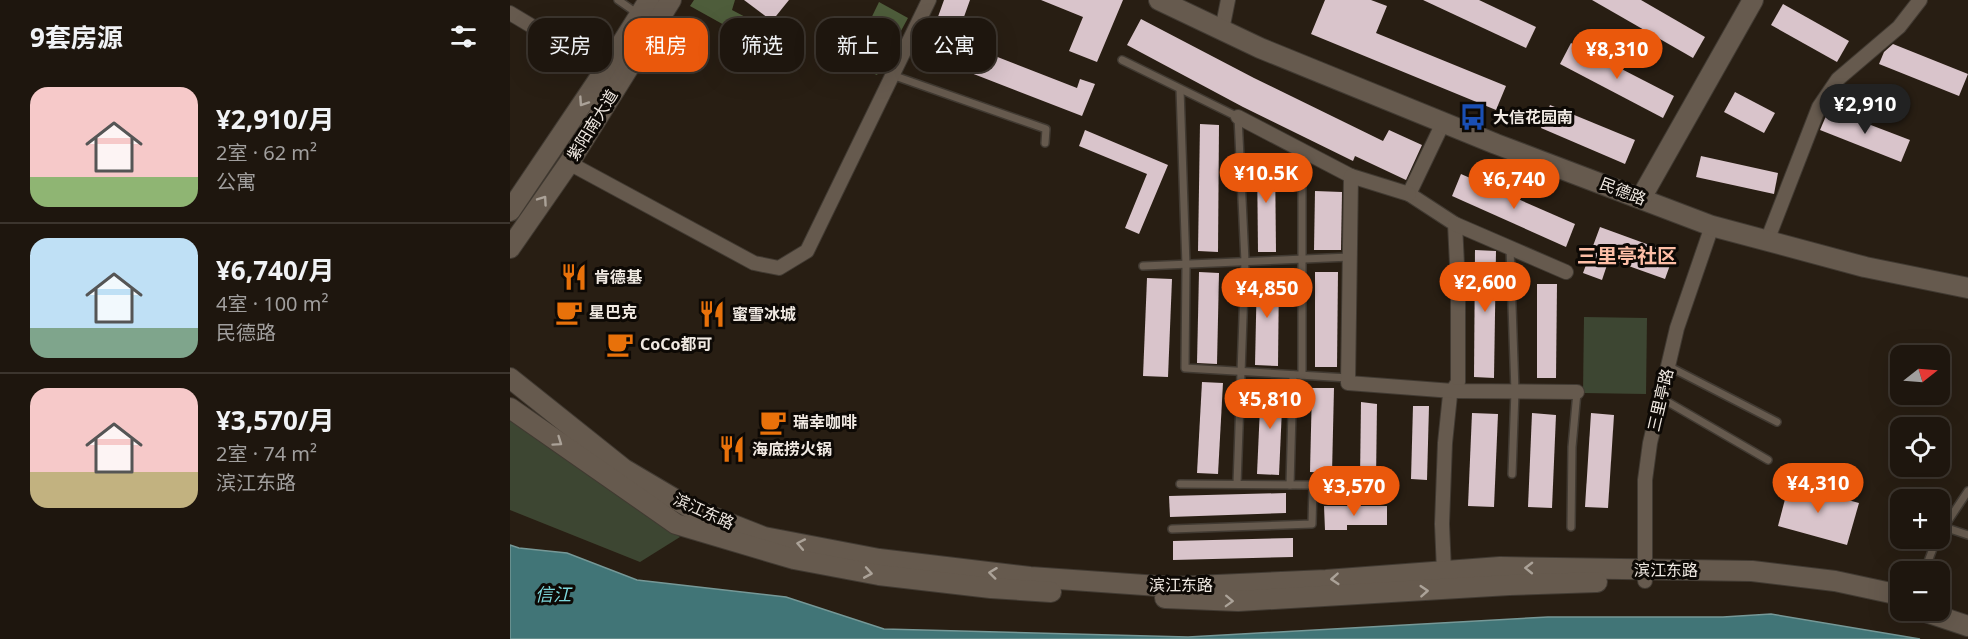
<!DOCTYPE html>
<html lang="zh">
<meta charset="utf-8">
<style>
body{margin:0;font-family:"Noto Sans","Noto Sans SC",sans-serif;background:#2b231c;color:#f1f3f6;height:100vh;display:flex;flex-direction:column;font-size:22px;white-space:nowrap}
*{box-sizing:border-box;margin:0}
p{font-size:20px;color:#a19f9e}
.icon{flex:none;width:33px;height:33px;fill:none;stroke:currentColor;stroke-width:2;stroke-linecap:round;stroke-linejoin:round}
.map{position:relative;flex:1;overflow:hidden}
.sheet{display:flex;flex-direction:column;background:#1e160e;width:510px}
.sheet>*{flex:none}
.hud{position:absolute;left:18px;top:18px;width:570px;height:54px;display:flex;gap:12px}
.needle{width:39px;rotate:73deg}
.tools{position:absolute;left:1380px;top:345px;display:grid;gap:12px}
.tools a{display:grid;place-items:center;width:60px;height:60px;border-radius:12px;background:#1e160e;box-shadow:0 6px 24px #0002,0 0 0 2px #3c352e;font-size:30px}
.price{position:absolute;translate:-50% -51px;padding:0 14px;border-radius:21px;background:#ea580c;color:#fff;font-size:20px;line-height:39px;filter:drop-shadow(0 2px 3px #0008)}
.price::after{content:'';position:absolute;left:50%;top:36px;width:18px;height:14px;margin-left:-9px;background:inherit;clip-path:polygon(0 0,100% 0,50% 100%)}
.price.on{background:#222;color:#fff}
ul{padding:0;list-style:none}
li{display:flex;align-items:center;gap:18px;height:150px;padding:0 30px}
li+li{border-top:2px solid #3c352e}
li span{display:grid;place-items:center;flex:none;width:168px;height:120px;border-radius:18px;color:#555}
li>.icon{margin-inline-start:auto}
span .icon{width:72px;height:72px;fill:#fffc;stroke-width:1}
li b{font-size:26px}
h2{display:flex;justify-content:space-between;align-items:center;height:72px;padding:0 30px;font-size:26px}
.pill{padding:0 21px;border-radius:18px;background:#1e160e;box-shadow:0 6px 24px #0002,0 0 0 2px #3c352e;font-size:21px;line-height:54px}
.pill.on{background:#ea580c;color:#fff}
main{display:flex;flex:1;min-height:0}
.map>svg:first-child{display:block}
.green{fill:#3d4632}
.forest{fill:#4e5d3b}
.water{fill:#417577;stroke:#769897;stroke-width:1.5}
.building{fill:#d9c4cb}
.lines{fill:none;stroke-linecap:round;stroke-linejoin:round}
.lane-casing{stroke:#413a32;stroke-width:10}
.street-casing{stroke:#413a32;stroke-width:16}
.secondary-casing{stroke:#413a32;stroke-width:22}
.lane{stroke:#665a4e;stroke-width:7}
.street{stroke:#665a4e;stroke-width:14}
.secondary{stroke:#665a4e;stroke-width:20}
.oneway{stroke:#aba298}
.labels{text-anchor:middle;stroke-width:6;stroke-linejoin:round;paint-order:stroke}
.poi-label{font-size:16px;font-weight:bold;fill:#f0e9e2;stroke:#0d0905;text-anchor:start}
.street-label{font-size:16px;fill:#f0e9e2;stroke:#0d0905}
.water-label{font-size:18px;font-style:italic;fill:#7ed7db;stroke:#0d0905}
.quarter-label{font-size:20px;font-weight:bold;fill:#fdbea6;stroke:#0d0905}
</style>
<main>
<section class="sheet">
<h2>9套房源<svg class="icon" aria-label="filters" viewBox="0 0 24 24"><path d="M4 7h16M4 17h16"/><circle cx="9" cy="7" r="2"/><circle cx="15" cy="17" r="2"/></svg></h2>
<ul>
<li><span style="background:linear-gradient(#f6c9c9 75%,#8fb573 0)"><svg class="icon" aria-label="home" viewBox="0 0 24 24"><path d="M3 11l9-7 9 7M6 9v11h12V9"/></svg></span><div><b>¥2,910/月</b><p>2室 · 62 m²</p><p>公寓</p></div></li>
<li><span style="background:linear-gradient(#bfe0f5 75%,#7fa58c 0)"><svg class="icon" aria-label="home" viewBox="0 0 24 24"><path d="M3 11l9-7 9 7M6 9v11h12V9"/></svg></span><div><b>¥6,740/月</b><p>4室 · 100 m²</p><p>民德路</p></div></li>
<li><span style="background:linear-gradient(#f6c9c9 70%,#c2b280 0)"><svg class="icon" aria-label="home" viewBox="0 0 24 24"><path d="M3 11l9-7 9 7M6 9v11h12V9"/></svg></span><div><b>¥3,570/月</b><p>2室 · 74 m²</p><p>滨江东路</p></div></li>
</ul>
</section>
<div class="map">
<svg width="1458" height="639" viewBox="0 0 1458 639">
<rect width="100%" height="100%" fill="#281e13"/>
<g class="green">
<path d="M1074 317 1137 318 1136 394 1073 393Z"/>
<path d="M0 417 126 502 170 537 130 562 0 510Z"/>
</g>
<g class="forest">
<path d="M184 0H225L222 10 262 31 252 46 180 6Z"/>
<path d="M369 2 398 18 367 75 339 64Z"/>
</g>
<path class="water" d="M0 545 9 548 57 553 127 580 276 597 374 629 678 637 1038 617H1213L1261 614 1410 639H0Z"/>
<g class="building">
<path d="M234 0H279L262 21Z"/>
<path d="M434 0H460L450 28 472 37 467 49 567 88 570 79 585 84 572 116 443 66 444 64 415 53Z"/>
<path d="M531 0H613L587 62 559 51 573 17Z"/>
<path d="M815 0H861L877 6 866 33 996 86 986 110 801 34Z"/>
<path d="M913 0H969L1026 27 1016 48Z"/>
<path d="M1082 0H1131L1195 37 1183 58Z"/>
<path d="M1273 4 1339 41 1327 62 1261 25Z"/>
<path d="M631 19 744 78 873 141 879 130 912 145 896 180 845 156 843 161 733 107 617 45Z"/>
<path d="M1061 43 1164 96 1153 118 1050 64Z"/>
<path d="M1383 44 1458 74 1449 96 1369 64 1374 52Z"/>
<path d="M1225 92 1265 113 1254 133 1214 112Z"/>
<path d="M1040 105 1125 140 1115 164 1031 128Z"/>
<path d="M1319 109 1400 140 1391 162 1310 130Z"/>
<path d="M690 124 709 125 708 252 688 251Z"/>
<path d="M575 130 658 165 629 234 615 228 637 174 569 146Z"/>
<path d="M1191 156 1268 173 1264 194 1186 177Z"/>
<path d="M747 157H765L766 252H748Z"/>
<path d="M951 174 1065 224 1056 247 942 196Z"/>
<path d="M805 191 832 192 831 250H804Z"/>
<path d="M1090 227 1164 254 1155 279 1099 259 1092 280 1073 273Z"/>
<path d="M965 250 986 251 984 378 964 377Z"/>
<path d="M689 272 709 273 707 364 687 363Z"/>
<path d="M747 272 769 273 768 366 745 365Z"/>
<path d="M805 272H828L827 367H805Z"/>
<path d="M637 278 662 279 658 377 633 376Z"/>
<path d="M1027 284H1047L1046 378H1027Z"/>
<path d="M692 382 713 383 708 474 687 473Z"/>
<path d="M751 385 773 386 769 475 747 474Z"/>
<path d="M802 388H824L822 473 800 472Z"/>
<path d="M851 402 867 404 866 480H850Z"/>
<path d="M903 406H919L917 480 901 479Z"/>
<path d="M962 413 988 414 984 507 958 506Z"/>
<path d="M1022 413 1046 415 1042 508 1018 507Z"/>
<path d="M1081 413 1104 415 1098 508 1075 507Z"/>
<path d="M1279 484 1349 503 1337 545 1268 526Z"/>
<path d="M776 493V513L660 517 659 496Z"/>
<path d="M814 506H877V525H837V530H815Z"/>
<path d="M783 538V557L663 560V541Z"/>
</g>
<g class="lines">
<defs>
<g id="lane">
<path d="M108 0 128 14"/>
<path d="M612 60 728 117 735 261 727 484"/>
<path d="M382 75 536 129 535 143"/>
<path d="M670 89 676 265 675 368 838 378"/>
<path d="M792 150V375"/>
<path d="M1000 248 1005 391 1002 474"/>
<path d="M633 266 840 257"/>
<path d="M1158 366 1267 422"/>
<path d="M1151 398 1258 460"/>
<path d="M780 485 783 375"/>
<path d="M1061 527 1062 447 1067 392"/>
<path d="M1434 527 1458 535"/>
<path d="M662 529 802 524 803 485 670 484"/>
<path d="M1430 533 1458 491"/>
<path d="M1414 572 1427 538"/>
</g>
<g id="street">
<path d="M0 13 95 70"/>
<path d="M712 30 718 0"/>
<path d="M728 117 841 176"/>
<path d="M933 123 899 194 945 224 948 285V382L940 395 935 443 932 524 934 571"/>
<path d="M59 163 244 263 269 268 297 251 419 0"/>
<path d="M899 194 841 176 838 383 943 391 1067 392"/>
<path d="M945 224 1056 272"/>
<path d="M1257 241 1309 107 1328 79 1389 27 1410 0"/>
<path d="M1135 581V480L1140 443 1167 328 1202 226"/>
</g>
<g id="secondary">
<path d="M649 0 750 48 986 144 1202 226 1355 267 1458 288"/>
<path d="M1131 198 1243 0"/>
<path d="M0 211 95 70 139 0"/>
<path d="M0 248 59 163 161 0"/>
<path d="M0 378 114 469 180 508 254 537 369 559 520 577 663 587 816 580 990 567 1242 571 1325 581 1390 595"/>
<path d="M0 408 166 524 284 559 369 575 481 588 541 592"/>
<path d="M655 598 728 601 999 585 1087 582"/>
<path d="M1410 610 1458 626"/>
</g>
</defs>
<use href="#lane" class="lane-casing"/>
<use href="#street" class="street-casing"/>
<use href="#secondary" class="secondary-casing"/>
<use href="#lane" class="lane"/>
<use href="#street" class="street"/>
<use href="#secondary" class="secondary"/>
</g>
<defs><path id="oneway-chevron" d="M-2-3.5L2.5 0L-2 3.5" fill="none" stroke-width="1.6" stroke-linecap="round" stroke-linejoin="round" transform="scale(1.5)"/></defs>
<g class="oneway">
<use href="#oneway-chevron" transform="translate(73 102) rotate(124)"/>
<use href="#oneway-chevron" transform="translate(33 200) rotate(-55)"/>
<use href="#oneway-chevron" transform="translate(48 442) rotate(35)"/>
<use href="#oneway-chevron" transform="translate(291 544) rotate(-169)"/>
<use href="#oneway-chevron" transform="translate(1019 568) rotate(-179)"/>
<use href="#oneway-chevron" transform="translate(358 573) rotate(10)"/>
<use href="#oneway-chevron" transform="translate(483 573) rotate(-173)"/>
<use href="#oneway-chevron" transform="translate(825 579) rotate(176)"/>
<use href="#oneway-chevron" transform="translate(914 591) rotate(-4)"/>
<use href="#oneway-chevron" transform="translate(719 601) rotate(2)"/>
</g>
<defs>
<symbol id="bus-bare" viewBox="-9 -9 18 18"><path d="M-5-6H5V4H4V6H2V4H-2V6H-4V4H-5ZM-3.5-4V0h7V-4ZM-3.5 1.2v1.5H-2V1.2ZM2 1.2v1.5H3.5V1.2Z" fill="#1a4fb4" stroke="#0d0905" stroke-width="2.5" paint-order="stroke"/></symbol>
<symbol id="restaurant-bare" viewBox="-9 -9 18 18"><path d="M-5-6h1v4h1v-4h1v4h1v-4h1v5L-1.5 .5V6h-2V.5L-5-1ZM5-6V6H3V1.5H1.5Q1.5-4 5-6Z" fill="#e8710a" stroke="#0d0905" stroke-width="2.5" paint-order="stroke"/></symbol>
<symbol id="cafe-bare" viewBox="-9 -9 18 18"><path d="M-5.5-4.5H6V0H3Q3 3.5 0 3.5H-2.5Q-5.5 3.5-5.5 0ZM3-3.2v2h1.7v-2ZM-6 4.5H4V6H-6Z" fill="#e8710a" stroke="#0d0905" stroke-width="2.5" paint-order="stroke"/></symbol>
</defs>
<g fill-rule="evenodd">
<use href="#bus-bare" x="944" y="98" width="38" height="38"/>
<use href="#restaurant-bare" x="45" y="258" width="38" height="38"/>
<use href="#cafe-bare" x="40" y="293" width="38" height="38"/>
<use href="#restaurant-bare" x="183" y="295" width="38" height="38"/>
<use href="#cafe-bare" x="91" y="325" width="38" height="38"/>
<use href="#cafe-bare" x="244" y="403" width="38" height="38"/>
<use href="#restaurant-bare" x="203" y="430" width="38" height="38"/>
</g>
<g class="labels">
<g class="poi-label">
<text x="983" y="123">大信花园南</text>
<text x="84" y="283">肯德基</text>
<text x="79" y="318">星巴克</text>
<text x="222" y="320">蜜雪冰城</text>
<text x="130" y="350">CoCo都可</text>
<text x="283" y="428">瑞幸咖啡</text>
<text x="242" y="455">海底捞火锅</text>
</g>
<g class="street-label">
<text transform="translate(82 125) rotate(-58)" y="6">紫阳南大道</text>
<text transform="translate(1113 191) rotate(21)" y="6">民德路</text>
<text transform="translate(1150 400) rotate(-77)" y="6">三里亭路</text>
<text transform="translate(194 511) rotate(24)" y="6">滨江东路</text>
<text x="1156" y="576">滨江东路</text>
<text x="671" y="591">滨江东路</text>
</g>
<g class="water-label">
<text x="43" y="601">信江</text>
</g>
<g class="quarter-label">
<text x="1117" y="263">三里亭社区</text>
</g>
</g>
</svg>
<div class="tools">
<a><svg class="needle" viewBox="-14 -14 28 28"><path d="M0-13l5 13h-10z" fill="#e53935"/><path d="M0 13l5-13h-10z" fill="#a19f9e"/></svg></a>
<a><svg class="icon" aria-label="locate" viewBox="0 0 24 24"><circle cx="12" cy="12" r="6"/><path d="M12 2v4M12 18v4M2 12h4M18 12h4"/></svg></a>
<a>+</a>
<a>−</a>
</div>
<b class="price" style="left:1107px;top:80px">¥8,310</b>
<b class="price on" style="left:1355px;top:135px">¥2,910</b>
<b class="price" style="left:756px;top:204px">¥10.5K</b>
<b class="price" style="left:1004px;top:210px">¥6,740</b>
<b class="price" style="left:975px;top:313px">¥2,600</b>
<b class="price" style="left:757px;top:319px">¥4,850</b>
<b class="price" style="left:760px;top:430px">¥5,810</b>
<b class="price" style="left:1308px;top:514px">¥4,310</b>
<b class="price" style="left:844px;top:517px">¥3,570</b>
<div class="hud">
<a class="pill">买房</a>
<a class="pill on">租房</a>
<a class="pill">筛选</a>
<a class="pill">新上</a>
<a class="pill">公寓</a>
</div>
</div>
</main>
